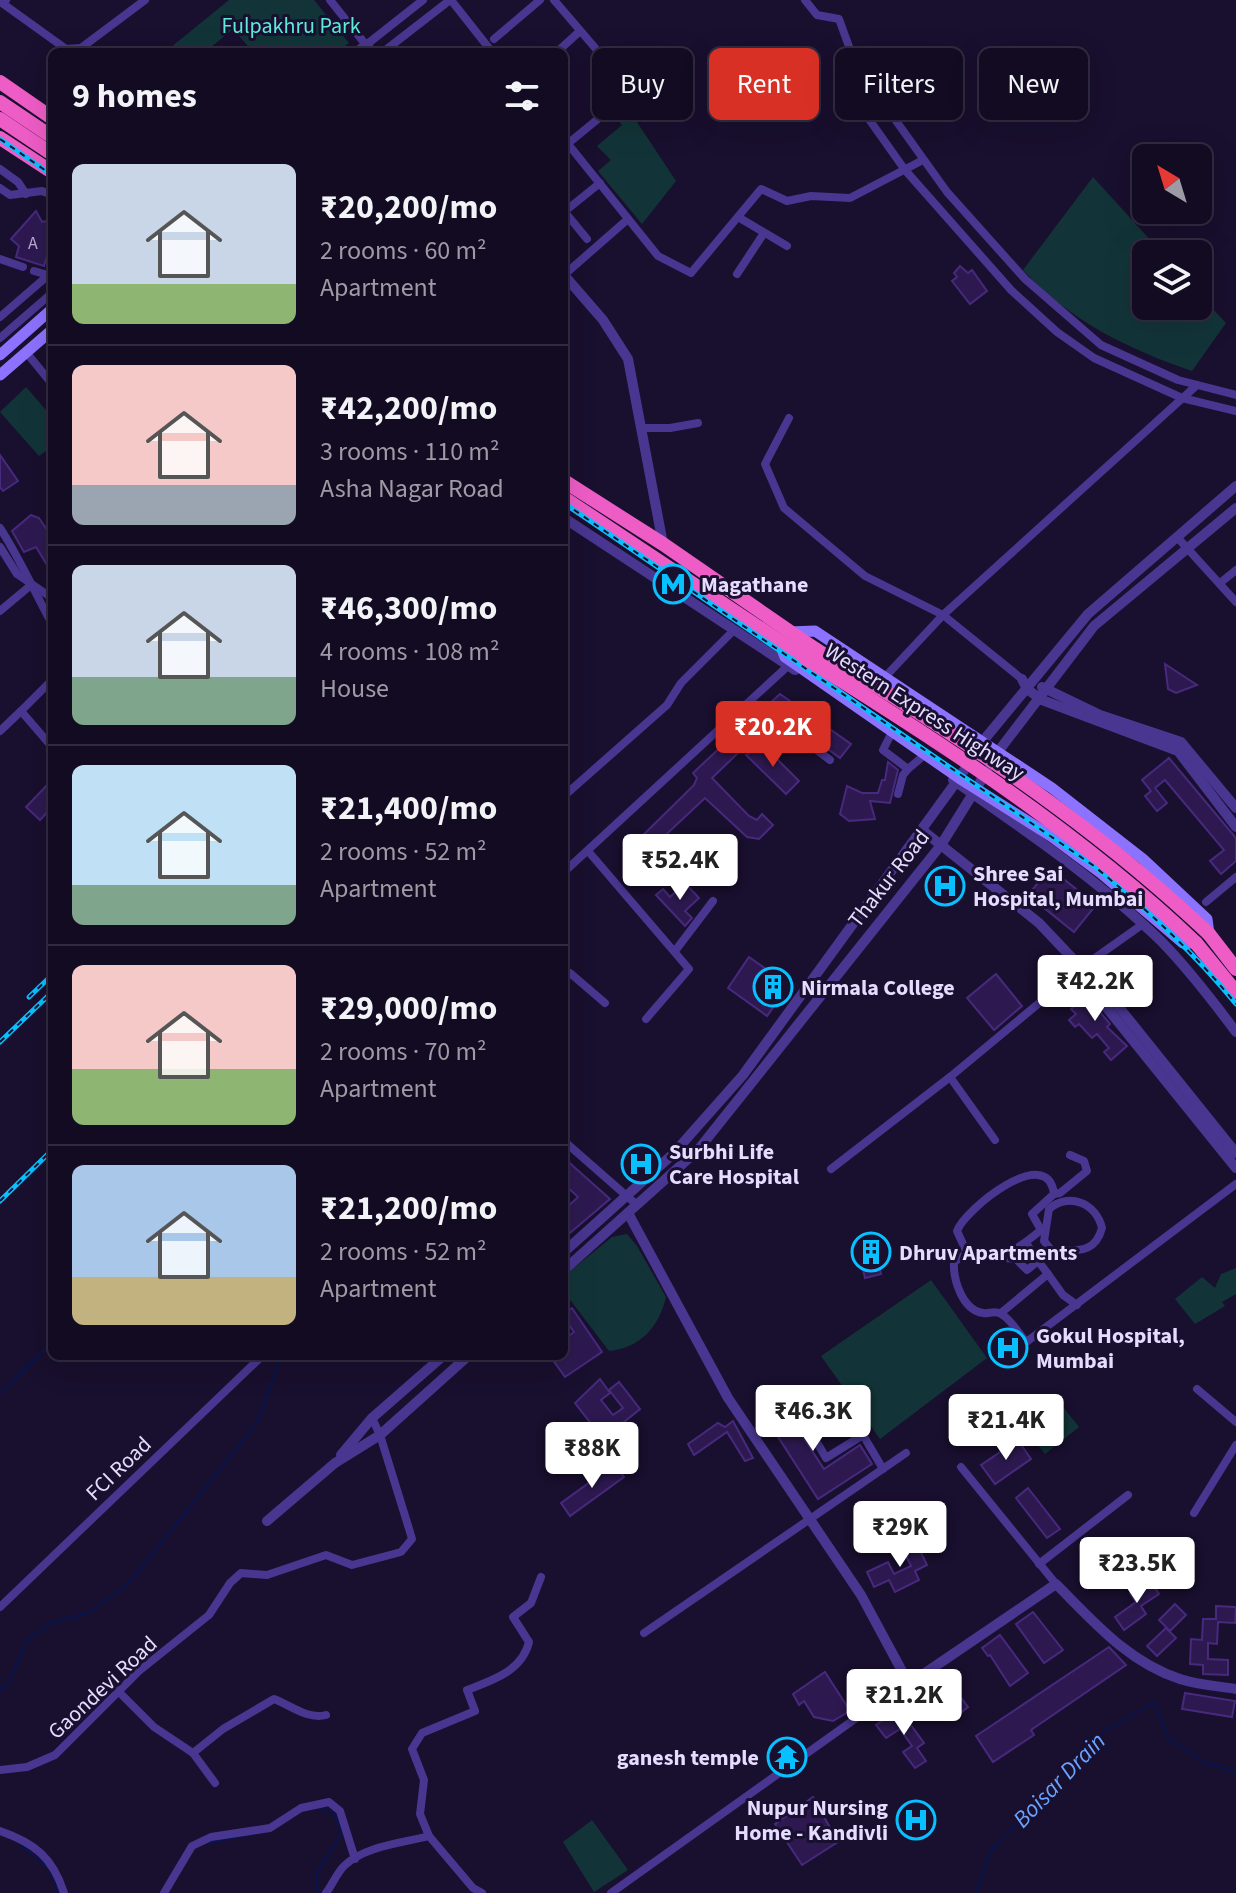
<!DOCTYPE html>
<meta charset="utf-8">
<style>
body{margin:0;font-family:"Source Sans 3",sans-serif;background:#1c142a;color:#f1f3f6;height:100vh;display:flex;flex-direction:column;font-size:30px;white-space:nowrap}
*{box-sizing:border-box;margin:0}
p{font-size:26px;color:#9d9ba5}
.icon{flex:none;width:44px;height:44px;fill:none;stroke:currentColor;stroke-width:2;stroke-linecap:round;stroke-linejoin:round}
.map{position:relative;flex:1;overflow:hidden}
.drawer{position:absolute;left:48px;top:48px;width:520px;height:1312px;display:flex;flex-direction:column;background:#130b22;border-radius:12px;box-shadow:0 8px 32px #0002,0 0 0 2px #322b40}
.drawer>*{flex:none}
.top-card{position:absolute;left:592px;top:48px;width:524px;height:72px;display:flex;gap:16px}
.needle{width:52px;rotate:322deg}
.tools{position:absolute;left:1132px;top:144px;display:grid;gap:16px}
.tools a{display:grid;place-items:center;width:80px;height:80px;border-radius:12px;background:#130b22;box-shadow:0 8px 32px #0002,0 0 0 2px #322b40;font-size:40px}
.price{position:absolute;translate:-50% -68px;padding:0 18px;border-radius:8px;background:#fff;color:#222;font-size:26px;line-height:52px;filter:drop-shadow(0 2px 4px #0008)}
.price::after{content:'';position:absolute;left:50%;top:48px;width:24px;height:18px;margin-left:-12px;background:inherit;clip-path:polygon(0 0,100% 0,50% 100%)}
.price.current{background:#d93025;color:#fff}
ul{padding:0;list-style:none}
li{display:flex;align-items:center;gap:24px;height:200px;padding:0 24px}
li+li{border-top:2px solid #322b40}
li span{display:grid;place-items:center;flex:none;width:224px;height:160px;border-radius:12px;color:#555}
li>.icon{margin-inline-start:auto}
span .icon{width:96px;height:96px;fill:#fffc;stroke-width:1}
li b{font-size:34px}
h2{display:flex;justify-content:space-between;align-items:center;height:96px;padding:0 24px;font-size:34px}
.tag{padding:0 28px;border-radius:12px;background:#130b22;box-shadow:0 8px 32px #0002,0 0 0 2px #322b40;font-size:28px;line-height:72px}
.tag.current{background:#d93025;color:#fff}
.map>svg:first-child{display:block}
.green{fill:#123438}
.lines{fill:none;stroke-linecap:round;stroke-linejoin:round}
.stream{stroke:#061550;stroke-width:2}
.building{fill:#2d1950;stroke:#47297e;stroke-width:2}
.minor{stroke:#483690;stroke-width:8}
.tertiary{stroke:#483690;stroke-width:10}
.secondary{stroke:#8c73ff;stroke-width:11}
.trunk{stroke:#ee5dc6;stroke-width:14}
.rail-casing{stroke:#08c0ff;stroke-width:5}
.rail{stroke:#190f2e;stroke-width:2;stroke-dasharray:6;stroke-linecap:butt}
.trunk-bridge{stroke:#ee5dc6;stroke-width:14}
.labels{text-anchor:middle;stroke-width:6;stroke-linejoin:round;paint-order:stroke}
.number-label{font-size:18px;fill:#b7abd3}
.park-label{font-size:22px;fill:#5cebdd;stroke:#190f2e}
.poi-label{font-size:22px;font-weight:bold;fill:#e5dcff;stroke:#190f2e;text-anchor:start}
.street-label{font-size:22px;fill:#e5dcff;stroke:#190f2e}
.water-label{font-size:24px;font-style:italic;fill:#6aa3ff;stroke:#190f2e}
</style>
<div class="map">
<svg width="1236" height="1893" viewBox="0 0 1236 1893">
<rect width="100%" height="100%" fill="#190f2e"/>
<g class="green">
<path d="M229 0H314L349 43 338 52H253L233 29 205 52H165Z"/>
<path d="M623 101 676 181 642 224 598 171 611 160 597 146 622 125 611 111Z"/>
<path d="M1093 177 1163 254H1146V306H1198V293L1226 323 1192 371C1128 349 1070 321 1023 270Z"/>
<path d="M26 387 52 417V447L39 456 0 412Z"/>
<path d="M627 1234 637 1246 666 1297C659 1327 640 1348 609 1351L564 1292V1276L612 1237Z"/>
<path d="M1236 1268V1294L1222 1302 1225 1306 1195 1324 1175 1299 1202 1277 1215 1288 1221 1274Z"/>
<path d="M931 1280 987 1358 880 1439 821 1356Z"/>
<path d="M1064 1408 1079 1427 1045 1454 1030 1435Z"/>
<path d="M592 1820 628 1870 594 1892 563 1842Z"/>
</g>
<g class="lines">
<g class="stream">
<path d="M0 1393 52 1343"/>
<path d="M0 1690 9 1682 27 1640 51 1623 90 1612 130 1582 257 1423 281 1356"/>
<path d="M315 1808 333 1812 342 1832 316 1875 317 1888 322 1892"/>
<path d="M18 1842 50 1870 59 1893"/>
<path d="M207 1843 255 1834"/>
<path d="M976 1893 991 1851 1103 1732 1154 1702 1168 1738 1206 1763 1236 1772"/>
</g>
</g>
<g class="building">
<path d="M36 211 42 222 52 220V255L47 256 44 266 16 257 19 246 11 239Z"/>
<path d="M960 266 968 273 972 270 987 291 970 304 952 281 957 277 954 273Z"/>
<path d="M0 455 18 481 3 491 0 487Z"/>
<path d="M31 515 39 518 52 537V573L36 547 24 552 12 531Z"/>
<path d="M1165 664 1197 685 1176 693 1168 689Z"/>
<path d="M780 694 851 744 840 758 781 714 774 716 754 733 746 725Z"/>
<path d="M727 741 739 752 712 778 749 816 757 820 762 814 773 825 759 839 747 837 705 798 640 859 628 850 694 785 697 778 693 773Z"/>
<path d="M763 745 799 781 786 794 746 755Z"/>
<path d="M1169 758 1236 838V861L1221 874 1210 861 1224 850 1165 780 1155 788 1167 803 1157 811 1145 796 1151 791 1142 780Z"/>
<path d="M888 762 898 770 890 803 870 801 875 819 849 821 840 814 847 786 862 793H878L882 780H885Z"/>
<path d="M52 780V807L40 820 26 807Z"/>
<path d="M1050 868 1096 905 1074 932 1028 895Z"/>
<path d="M685 883 699 898 685 911 692 918 685 926 656 895 663 889 670 897Z"/>
<path d="M749 957 789 985 767 1016 728 988Z"/>
<path d="M996 974 1022 1006 994 1030 967 998Z"/>
<path d="M1076 983 1110 1024 1107 1027 1127 1046 1111 1060 1104 1052 1109 1048 1097 1034 1092 1038 1079 1024 1075 1027 1069 1020 1076 1014 1071 1009 1080 1001 1069 989Z"/>
<path d="M564 1158 610 1199 564 1238V1210L578 1197 564 1184Z"/>
<path d="M870 1237 872 1245 881 1243 885 1259 878 1260 881 1274 865 1278 856 1241Z"/>
<path d="M572 1308 602 1352 565 1377 550 1356H564V1339L574 1332 564 1318V1313Z"/>
<path d="M600 1379 610 1393 601 1400 613 1415 623 1408 609 1390 619 1382 640 1409 603 1439 575 1403Z"/>
<path d="M793 1397 803 1413 792 1420 824 1469 860 1445 872 1464 818 1499 764 1415Z"/>
<path d="M733 1421 753 1458 745 1461 727 1432 694 1455 688 1444 718 1423 725 1427Z"/>
<path d="M1018 1440 1031 1459 995 1484 981 1465Z"/>
<path d="M615 1464 624 1477 570 1516 561 1503Z"/>
<path d="M1028 1488 1060 1529 1047 1538 1016 1498Z"/>
<path d="M915 1540 927 1565 915 1571 919 1580 895 1592 889 1580 874 1587 867 1572 888 1562 894 1574 911 1566 901 1546Z"/>
<path d="M1150 1580 1159 1594 1141 1606 1146 1614 1124 1630 1115 1617 1136 1602 1130 1593Z"/>
<path d="M1175 1604 1186 1615 1170 1631 1159 1620Z"/>
<path d="M1216 1606 1236 1607 1235 1623 1218 1622 1217 1644 1208 1643V1659L1228 1660V1675L1203 1674V1665L1190 1664 1191 1639 1202 1640 1203 1619H1216Z"/>
<path d="M1033 1612 1063 1650 1044 1663 1016 1624Z"/>
<path d="M1166 1628 1176 1638 1157 1656 1147 1646Z"/>
<path d="M1000 1635 1028 1673 1010 1686 990 1655 988 1656 982 1648Z"/>
<path d="M1109 1647 1126 1665 1031 1730 1034 1735 993 1762 976 1736Z"/>
<path d="M825 1672 850 1711 833 1721 814 1717 804 1701 799 1705 793 1694Z"/>
<path d="M942 1681 952 1694 956 1691 968 1707 958 1715 949 1703 945 1706 932 1689Z"/>
<path d="M1185 1693 1235 1701 1232 1717 1182 1709Z"/>
<path d="M894 1712 903 1725 908 1721 924 1743 917 1748 926 1761 915 1768 903 1752 912 1746 900 1729 886 1738 876 1725Z"/>
<path d="M813 1797 838 1842 802 1865 775 1824Z"/>
</g>
<g class="lines">
<g class="minor">
<path d="M6 0 2 3 66 49 81 48 145 0"/>
<path d="M330 0 366 45 423 0"/>
<path d="M451 0 492 52"/>
<path d="M554 0 632 91 565 146"/>
<path d="M805 0 817 15 839 19 868 99 866 115 905 170 1011 290 1057 332 1094 358 1182 398 1236 411"/>
<path d="M494 39 540 0"/>
<path d="M383 52 450 0"/>
<path d="M557 52 580 31"/>
<path d="M868 99 884 104 947 192 1025 279 1101 345 1178 380 1236 395"/>
<path d="M564 139 658 256 691 273 761 189 787 201 811 196 850 198 923 160"/>
<path d="M0 169 18 182 26 194"/>
<path d="M0 188 10 195 42 191 52 195"/>
<path d="M564 211 587 239"/>
<path d="M564 212 600 183"/>
<path d="M738 217 787 246"/>
<path d="M0 259 23 267"/>
<path d="M34 271 48 275"/>
<path d="M737 274 764 233"/>
<path d="M564 275 628 219"/>
<path d="M0 317 52 272"/>
<path d="M0 338 52 293"/>
<path d="M26 352 52 384"/>
<path d="M789 418 765 464 784 508 865 576 943 615 1022 679"/>
<path d="M641 428H670L698 423"/>
<path d="M0 528C20 559 34 591 52 624"/>
<path d="M1177 537 1236 602"/>
<path d="M0 547 17 574 52 598"/>
<path d="M1220 583 1236 570"/>
<path d="M0 611 31 585"/>
<path d="M886 676 943 615 1197 385"/>
<path d="M52 680 21 711 52 747"/>
<path d="M730 719 754 743 779 721 830 760"/>
<path d="M0 731 21 711"/>
<path d="M890 736 883 750 908 769 921 758"/>
<path d="M898 794 903 775 908 769"/>
<path d="M564 796 667 705 681 683 734 630"/>
<path d="M588 851 689 969 646 1019"/>
<path d="M564 872 790 664"/>
<path d="M1206 902 1236 877"/>
<path d="M675 951 713 901"/>
<path d="M564 973H570L605 1003"/>
<path d="M950 1077 995 1140"/>
<path d="M564 1141 637 1205"/>
<path d="M831 1169 950 1077 1085 965 1143 924"/>
<path d="M1054 1194 1060 1193 1087 1171 1084 1161 1070 1155"/>
<path d="M1026 1243 1038 1261C1044 1257 1049 1251 1055 1251 1077 1250 1095 1254 1102 1228 1096 1203 1069 1192 1049 1209L1044 1241 1052 1251"/>
<path d="M967 1253 957 1231C964 1210 1048 1142 1054 1194L1032 1214 1041 1230C1017 1250 998 1264 967 1253L954 1262C953 1279 962 1310 983 1313 989 1314 995 1310 1001 1314 1011 1319 1019 1334 1026 1342"/>
<path d="M1004 1258 1016 1259 1027 1270 1038 1261 1048 1274"/>
<path d="M1001 1313 1048 1274 1063 1295 1077 1305"/>
<path d="M1001 1361 1236 1184"/>
<path d="M1197 1389 1236 1422"/>
<path d="M807 1425 826 1458 863 1435 883 1469"/>
<path d="M961 1467 1056 1584"/>
<path d="M1194 1513 1236 1445"/>
<path d="M1039 1564 1128 1495"/>
<path d="M0 1607 262 1356"/>
<path d="M644 1633 906 1453"/>
<path d="M118 1691 154 1727 193 1753 215 1783"/>
<path d="M193 1753 223 1729 274 1699C290 1705 308 1720 326 1715"/>
<path d="M0 1770 27 1767 55 1755 139 1671 209 1615 230 1583 241 1573 267 1575 326 1555 352 1565 401 1552 412 1539 410 1532 380 1435 372 1418"/>
<path d="M0 1831C35 1843 53 1858 64 1893"/>
<path d="M164 1893 192 1846 211 1837 270 1828 301 1808 329 1802 340 1811 355 1859"/>
<path d="M326 1893C332 1885 337 1873 344 1866 364 1846 403 1843 429 1836"/>
<path d="M482 1893 473 1888 429 1836 420 1814 424 1780 412 1749 422 1733 475 1711 467 1690C493 1680 522 1671 529 1642L513 1617 531 1603 541 1577"/>
<path d="M611 1893 855 1719 909 1684"/>
</g>
<g class="tertiary">
<path d="M357 52 366 45 372 52"/>
<path d="M564 275 603 320 628 359 663 544"/>
<path d="M564 518 795 670"/>
<path d="M1022 679 1027 689 1042 700 1178 751 1236 827"/>
<path d="M1042 687 1100 715 1181 742 1236 808"/>
<path d="M994 757 1094 626 1236 508"/>
<path d="M953 780C1024 830 1099 880 1162 942 1189 970 1213 1001 1236 1032"/>
<path d="M922 830 1039 923 1074 960 1085 965 1236 1153"/>
<path d="M1074 960 1077 971 1236 1168"/>
<path d="M628 1213 728 1398 861 1595 909 1684 1056 1584C1094 1622 1128 1662 1180 1679 1198 1685 1218 1686 1236 1689"/>
<path d="M564 1252 673 1154 743 1075 959 778 983 741 1088 614 1236 486"/>
<path d="M564 1270 698 1150 941 845 987 771"/>
<path d="M341 1455 372 1418 443 1356"/>
<path d="M267 1521 335 1463 380 1435 468 1356"/>
</g>
<g class="secondary">
<path d="M0 355 52 309"/>
<path d="M0 375 52 330"/>
<path d="M789 632 815 631 1052 788 1143 859 1207 919 1209 934"/>
<path d="M779 641 785 657 959 778 1051 836 1101 873 1183 943H1196"/>
</g>
<g class="trunk">
<path d="M0 82 52 118"/>
<path d="M0 138 52 172"/>
<path d="M564 481 663 544 799 638"/>
<path d="M564 498 805 658"/>
<path d="M1209 934 1236 969"/>
<path d="M1196 943 1236 992"/>
</g>
<defs>
<g id="rail">
<path d="M0 139 52 175"/>
<path d="M564 503 1094 866C1146 909 1194 952 1236 1004"/>
<path d="M29 997 52 975"/>
<path d="M0 1042 52 992"/>
<path d="M0 1201 52 1150"/>
</g>
</defs>
<use href="#rail" class="rail-casing"/>
<use href="#rail" class="rail"/>
<g class="trunk-bridge">
<path d="M0 102 52 137"/>
<path d="M0 119 52 154"/>
<path d="M799 638C829 659 861 677 892 696 1005 767 1112 842 1209 934"/>
<path d="M805 658C942 743 1079 832 1196 943"/>
</g>
</g>
<defs>
<symbol id="metro-ring" viewBox="-11 -11 22 22"><circle r="9.5" fill="#190f2e" stroke="#08c0ff" stroke-width="1.5"/><path d="M-5.5 5V-5H-3L0 0L3-5H5.5V5H3V-.5L0 4L-3-.5V5Z" fill="#08c0ff"/></symbol>
<symbol id="hospital-ring" viewBox="-11 -11 22 22"><circle r="9.5" fill="#190f2e" stroke="#08c0ff" stroke-width="1.5"/><path d="M-5-5h3v3.5h4V-5h3V5h-3V1.5h-4V5h-3Z" fill="#08c0ff"/></symbol>
<symbol id="building-ring" viewBox="-11 -11 22 22"><circle r="9.5" fill="#190f2e" stroke="#08c0ff" stroke-width="1.5"/><path d="M-4-6H4V6H1V3H-1V6H-4ZM-2.5-4.3h1.7v1.8h-1.7ZM.8-4.3h1.7v1.8H.8ZM-2.5-1h1.7V.8h-1.7ZM.8-1h1.7V.8H.8Z" fill="#08c0ff"/></symbol>
<symbol id="temple-ring" viewBox="-11 -11 22 22"><circle r="9.5" fill="#190f2e" stroke="#08c0ff" stroke-width="1.5"/><path d="M0-6L5-2H3V0L6.5 2.5H4V6H1.5V3h-3V6H-4V2.5H-6.5L-3 0V-2H-5Z" fill="#08c0ff"/></symbol>
</defs>
<g fill-rule="evenodd">
<use href="#metro-ring" x="651" y="562" width="44" height="44"/>
<use href="#hospital-ring" x="923" y="864" width="44" height="44"/>
<use href="#building-ring" x="751" y="965" width="44" height="44"/>
<use href="#hospital-ring" x="619" y="1142" width="44" height="44"/>
<use href="#building-ring" x="849" y="1230" width="44" height="44"/>
<use href="#hospital-ring" x="986" y="1326" width="44" height="44"/>
<use href="#temple-ring" x="765" y="1735" width="44" height="44"/>
<use href="#hospital-ring" x="894" y="1798" width="44" height="44"/>
</g>
<g class="labels">
<g class="number-label">
<text x="33" y="249">A</text>
</g>
<g class="park-label">
<text x="291" y="33">Fulpakhru Park</text>
</g>
<g class="poi-label">
<text x="701" y="592">Magathane</text>
<text x="973" y="881">Shree Sai<tspan x="973" dy="25">Hospital, Mumbai</tspan></text>
<text x="801" y="995">Nirmala College</text>
<text x="669" y="1159">Surbhi Life<tspan x="669" dy="25">Care Hospital</tspan></text>
<text x="899" y="1260">Dhruv Apartments</text>
<text x="1036" y="1343">Gokul Hospital,<tspan x="1036" dy="25">Mumbai</tspan></text>
<text x="759" y="1765" text-anchor="end">ganesh temple</text>
<text x="888" y="1815" text-anchor="end">Nupur Nursing<tspan x="888" dy="25">Home - Kandivli</tspan></text>
</g>
<g class="street-label">
<text transform="translate(925 711) rotate(33)" y="8">Western Express Highway</text>
<text transform="translate(888 878) rotate(-52)" y="8">Thakur Road</text>
<text transform="translate(118 1468) rotate(-44)" y="8">FCI Road</text>
<text transform="translate(102 1687) rotate(-43)" y="8">Gaondevi Road</text>
</g>
<g class="water-label">
<text transform="translate(1059 1780) rotate(-46)" y="8">Boisar Drain</text>
</g>
</g>
</svg>
<div class="tools">
<a><svg class="needle" viewBox="-14 -14 28 28"><path d="M0-13l5 13h-10z" fill="#e53935"/><path d="M0 13l5-13h-10z" fill="#9d9ba5"/></svg></a>
<a><svg class="icon" aria-label="layers" viewBox="0 0 24 24"><path d="M12 4l9 5-9 5-9-5zM3 14l9 5 9-5"/></svg></a>
</div>
<b class="price current" style="left:773px;top:769px">₹20.2K</b>
<b class="price" style="left:680px;top:902px">₹52.4K</b>
<b class="price" style="left:1095px;top:1023px">₹42.2K</b>
<b class="price" style="left:813px;top:1453px">₹46.3K</b>
<b class="price" style="left:1006px;top:1462px">₹21.4K</b>
<b class="price" style="left:592px;top:1490px">₹88K</b>
<b class="price" style="left:900px;top:1569px">₹29K</b>
<b class="price" style="left:1137px;top:1605px">₹23.5K</b>
<b class="price" style="left:904px;top:1737px">₹21.2K</b>
<div class="top-card">
<a class="tag">Buy</a>
<a class="tag current">Rent</a>
<a class="tag">Filters</a>
<a class="tag">New</a>
</div>
<section class="drawer">
<h2>9 homes<svg class="icon" aria-label="filters" viewBox="0 0 24 24"><path d="M4 7h16M4 17h16"/><circle cx="9" cy="7" r="2"/><circle cx="15" cy="17" r="2"/></svg></h2>
<ul>
<li><span style="background:linear-gradient(#c9d6e8 75%,#8fb573 0)"><svg class="icon" aria-label="home" viewBox="0 0 24 24"><path d="M3 11l9-7 9 7M6 9v11h12V9"/></svg></span><div><b>₹20,200/mo</b><p>2 rooms · 60 m²</p><p>Apartment</p></div></li>
<li><span style="background:linear-gradient(#f6c9c9 75%,#9aa5b1 0)"><svg class="icon" aria-label="home" viewBox="0 0 24 24"><path d="M3 11l9-7 9 7M6 9v11h12V9"/></svg></span><div><b>₹42,200/mo</b><p>3 rooms · 110 m²</p><p>Asha Nagar Road</p></div></li>
<li><span style="background:linear-gradient(#c9d6e8 70%,#7fa58c 0)"><svg class="icon" aria-label="home" viewBox="0 0 24 24"><path d="M3 11l9-7 9 7M6 9v11h12V9"/></svg></span><div><b>₹46,300/mo</b><p>4 rooms · 108 m²</p><p>House</p></div></li>
<li><span style="background:linear-gradient(#bfe0f5 75%,#7fa58c 0)"><svg class="icon" aria-label="home" viewBox="0 0 24 24"><path d="M3 11l9-7 9 7M6 9v11h12V9"/></svg></span><div><b>₹21,400/mo</b><p>2 rooms · 52 m²</p><p>Apartment</p></div></li>
<li><span style="background:linear-gradient(#f6c9c9 65%,#8fb573 0)"><svg class="icon" aria-label="home" viewBox="0 0 24 24"><path d="M3 11l9-7 9 7M6 9v11h12V9"/></svg></span><div><b>₹29,000/mo</b><p>2 rooms · 70 m²</p><p>Apartment</p></div></li>
<li><span style="background:linear-gradient(#a9c7e8 70%,#c2b280 0)"><svg class="icon" aria-label="home" viewBox="0 0 24 24"><path d="M3 11l9-7 9 7M6 9v11h12V9"/></svg></span><div><b>₹21,200/mo</b><p>2 rooms · 52 m²</p><p>Apartment</p></div></li>
</ul>
</section>
</div>
